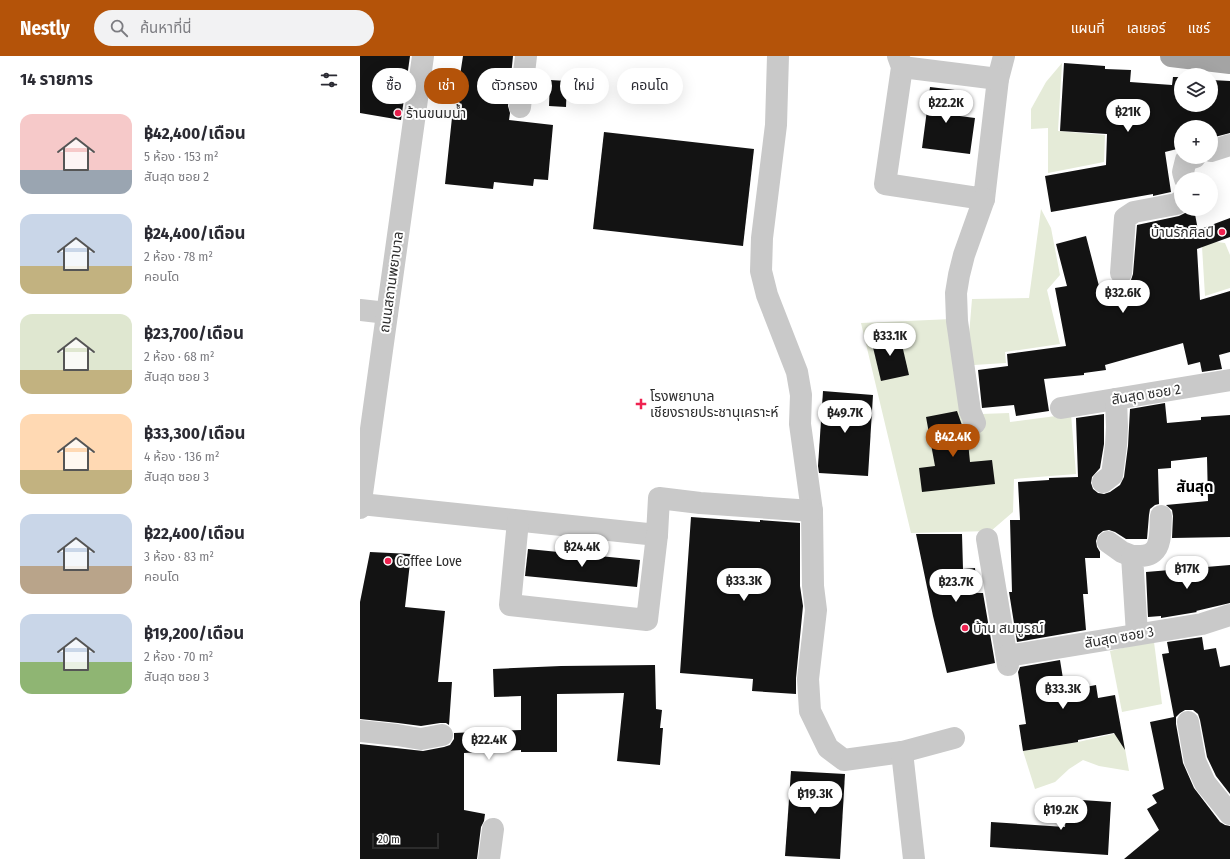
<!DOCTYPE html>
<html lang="th">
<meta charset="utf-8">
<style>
body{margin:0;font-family:"Fira Sans Condensed","Noto Sans Thai",sans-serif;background:#f2f2f3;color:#2b2b33;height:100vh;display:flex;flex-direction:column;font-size:15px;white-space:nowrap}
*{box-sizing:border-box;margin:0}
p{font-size:13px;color:#7c7c81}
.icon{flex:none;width:22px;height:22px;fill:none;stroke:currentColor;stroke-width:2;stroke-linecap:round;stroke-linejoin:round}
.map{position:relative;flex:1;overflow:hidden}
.sheet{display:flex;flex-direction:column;background:#fff;width:360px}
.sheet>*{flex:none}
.top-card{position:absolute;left:12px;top:12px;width:380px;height:36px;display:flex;gap:8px}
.controls{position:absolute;left:814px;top:12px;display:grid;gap:8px}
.controls a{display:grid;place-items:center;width:44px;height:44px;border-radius:50%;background:#fff;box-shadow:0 4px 16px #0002;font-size:20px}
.scale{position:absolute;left:12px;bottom:10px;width:67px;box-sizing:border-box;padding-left:4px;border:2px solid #2c2c2c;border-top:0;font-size:11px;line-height:14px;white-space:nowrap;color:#2c2c2c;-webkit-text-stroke:3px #fff;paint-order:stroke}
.price{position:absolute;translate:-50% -34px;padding:0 9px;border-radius:14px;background:#fff;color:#222;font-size:13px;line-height:26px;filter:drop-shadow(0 1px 2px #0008)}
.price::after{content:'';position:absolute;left:50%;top:24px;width:12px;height:9px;margin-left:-6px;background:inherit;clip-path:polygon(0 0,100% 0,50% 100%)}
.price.on{background:#b45309;color:#fff}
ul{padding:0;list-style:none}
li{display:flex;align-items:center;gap:12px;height:100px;padding:0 20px}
li span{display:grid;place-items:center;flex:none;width:112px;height:80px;border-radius:12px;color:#555}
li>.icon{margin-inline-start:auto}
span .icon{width:48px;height:48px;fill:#fffc;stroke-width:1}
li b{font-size:17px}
h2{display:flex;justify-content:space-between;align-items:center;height:48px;padding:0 20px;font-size:17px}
.chip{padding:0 14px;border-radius:18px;background:#fff;box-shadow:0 4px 16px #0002;font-size:14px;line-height:36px}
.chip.on{background:#b45309;color:#fff}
header{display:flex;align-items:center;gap:24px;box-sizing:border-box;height:56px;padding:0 20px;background:#b45309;color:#fff}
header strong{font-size:19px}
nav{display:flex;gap:22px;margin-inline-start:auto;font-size:14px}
.search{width:280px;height:36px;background:#f2f2f3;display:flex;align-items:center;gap:10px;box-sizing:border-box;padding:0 14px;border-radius:22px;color:#7c7c81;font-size:15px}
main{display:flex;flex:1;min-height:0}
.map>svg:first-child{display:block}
.green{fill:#e5ebd8}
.building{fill:#131313}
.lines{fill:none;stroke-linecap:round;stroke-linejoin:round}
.minor{stroke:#c9c9c9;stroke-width:22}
.major{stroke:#a4a4a4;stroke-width:22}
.poi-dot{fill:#ef2250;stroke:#fff;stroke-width:1.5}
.labels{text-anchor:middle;stroke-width:4;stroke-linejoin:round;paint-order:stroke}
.poi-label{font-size:14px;fill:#2c2c2c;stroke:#fff;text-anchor:start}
.street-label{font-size:14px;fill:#2c2c2c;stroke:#fff}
.neighbourhood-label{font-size:15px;font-weight:bold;fill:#000;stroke:#fff}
</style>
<header>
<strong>Nestly</strong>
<div class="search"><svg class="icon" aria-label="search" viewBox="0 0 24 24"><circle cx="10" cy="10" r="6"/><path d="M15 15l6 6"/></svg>ค้นหาที่นี่</div>
<nav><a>แผนที่</a><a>เลเยอร์</a><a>แชร์</a></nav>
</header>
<main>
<section class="sheet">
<h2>14 รายการ<svg class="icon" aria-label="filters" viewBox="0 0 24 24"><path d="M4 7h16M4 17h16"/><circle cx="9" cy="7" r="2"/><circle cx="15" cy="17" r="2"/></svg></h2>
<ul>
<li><span style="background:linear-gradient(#f6c9c9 70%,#9aa5b1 0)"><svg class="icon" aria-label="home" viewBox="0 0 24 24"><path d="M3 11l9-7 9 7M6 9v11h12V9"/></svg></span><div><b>฿42,400/เดือน</b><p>5 ห้อง · 153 m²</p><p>สันสุด ซอย 2</p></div></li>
<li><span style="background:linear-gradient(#c9d6e8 65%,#c2b280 0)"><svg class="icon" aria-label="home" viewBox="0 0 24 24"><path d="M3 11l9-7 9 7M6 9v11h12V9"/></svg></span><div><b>฿24,400/เดือน</b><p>2 ห้อง · 78 m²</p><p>คอนโด</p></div></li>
<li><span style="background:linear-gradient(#dfe7d0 70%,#c2b280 0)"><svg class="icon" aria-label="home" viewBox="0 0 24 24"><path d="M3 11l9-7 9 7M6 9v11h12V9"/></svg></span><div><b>฿23,700/เดือน</b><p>2 ห้อง · 68 m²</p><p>สันสุด ซอย 3</p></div></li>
<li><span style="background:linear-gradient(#ffd9b3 70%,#c2b280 0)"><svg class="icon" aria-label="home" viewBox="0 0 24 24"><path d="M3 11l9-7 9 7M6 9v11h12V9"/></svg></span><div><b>฿33,300/เดือน</b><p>4 ห้อง · 136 m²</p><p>สันสุด ซอย 3</p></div></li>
<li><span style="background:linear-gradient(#c9d6e8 65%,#b9a48a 0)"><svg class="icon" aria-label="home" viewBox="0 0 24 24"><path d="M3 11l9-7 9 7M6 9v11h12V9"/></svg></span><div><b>฿22,400/เดือน</b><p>3 ห้อง · 83 m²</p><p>คอนโด</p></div></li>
<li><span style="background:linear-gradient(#c9d6e8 60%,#8fb573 0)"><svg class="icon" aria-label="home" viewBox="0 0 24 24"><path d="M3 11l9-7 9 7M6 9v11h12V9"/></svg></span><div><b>฿19,200/เดือน</b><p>2 ห้อง · 70 m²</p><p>สันสุด ซอย 3</p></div></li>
</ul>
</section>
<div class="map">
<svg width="870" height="803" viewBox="0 0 870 803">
<rect width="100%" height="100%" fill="#fff"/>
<g class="green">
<path d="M702 7 698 75 745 79 744 106 688 117V72L671 73V53L686 26Z"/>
<path d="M681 153 691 172 700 219 687 234 700 288 645 296 646 307 614 309 621 358 649 357 650 366 711 358 716 418 654 423 653 456 631 475 551 477 501 267 592 263 609 279 612 243 669 242Z"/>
<path d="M851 169 857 186 865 187 870 199V232L845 240 841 174Z"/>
<path d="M794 586 802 648 762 656 750 595 775 589Z"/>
<path d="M762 676 769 715 739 710 723 704 709 713 695 726 675 733 663 695 718 686Z"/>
</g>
<g class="building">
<path d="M0 0H50L41 64 0 57Z"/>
<path d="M103 0H153L148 50 150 57 149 64 193 69 188 124 174 123 173 130 134 126 133 133 85 128 93 52H95Z"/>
<path d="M704 7 745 10V13L771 14 770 26 812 29 813 21H821V49H851V24L870 25V77L851 82V71H821V92L805 96 811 136 793 140V138L691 156 685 120 746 109 747 78 700 75Z"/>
<path d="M190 24 207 25 206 51 189 50Z"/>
<path d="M570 31 595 34 592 59 615 62 610 98 562 92Z"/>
<path d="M244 76 394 93 383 190 233 173Z"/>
<path d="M830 153H834L838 174 870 162V181L837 193 840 244 870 235V296L859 299 862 313 842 316 840 306 828 309 823 287 745 309 746 314 724 317V319L684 323 689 355 656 360 654 349 622 352 618 314 648 310 647 298 706 290 695 232 707 230 696 188 726 180 739 230 754 227 760 229 766 228 771 224 773 218 777 169 819 160 827 156Z"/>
<path d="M539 276 549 319 521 325 511 283Z"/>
<path d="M463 335 513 339 508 420 459 417 458 410Z"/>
<path d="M805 347 807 367 841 364V361L870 359V481L812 482 813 460 812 454 806 449 848 445 847 401 811 405V412L798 413 799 448 795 449 790 453 789 459 787 483H766L755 476 749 474 743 475 738 479 736 485 737 491 740 496V502H725L728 538H723L726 574 657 586 649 536H652L650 464H660L658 426 689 424V422L718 421 716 362 744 358V388L740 412 732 421 731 427 733 433 738 437 744 438 750 436 760 429 764 421 768 390 770 353Z"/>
<path d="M597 355 603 372 607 376 610 406 632 404 635 428 562 436 559 412 575 410 566 361Z"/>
<path d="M331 461 400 466V464L440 467V530L443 550 436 622V638L392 635 393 623 320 617Z"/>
<path d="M556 478H602L603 513 615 512 617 537H623L635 607 587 617 573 560Z"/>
<path d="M168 493 280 504 277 531 165 520Z"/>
<path d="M10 496 51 498 45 551 85 555 78 626H92L89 669 86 667H80L61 670 38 667 0 663V546Z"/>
<path d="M870 509V547L836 555 837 556 801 562V560L788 561 786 516Z"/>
<path d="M842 581 844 594 856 592 860 611 870 609V738L856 720 847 701 840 664 838 658 833 654H825L820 657 816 661V668L823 707 834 732 860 766 865 769 870 770V803H764L799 774 787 753 797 747 792 739 804 733 790 666 814 661 802 598 809 597 807 586Z"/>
<path d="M700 604 705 635 736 629 738 642 755 639 765 694 754 677 718 684V686L663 695 659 669 666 668 658 616 660 611Z"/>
<path d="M295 609 296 653 302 654 300 672H303L300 709 257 705 264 637 197 638V696H161V694L104 697V754L125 758 124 765 121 771 117 803H0V688L63 695 84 691 90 689 94 683V677L161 674V640L134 641 133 613 201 610Z"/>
<path d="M431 715 485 718 480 803 425 800Z"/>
<path d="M707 743 751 746 748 799 630 791 631 766 705 771Z"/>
</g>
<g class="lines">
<g class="minor">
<path d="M418 0 416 69 402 182 401 215 407 239 437 316 441 339 440 368 452 455 453 530 456 554 448 623 450 655 468 692 484 704 542 696 594 682"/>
<path d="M538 0 542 11 525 128 624 143 638 23 644 0"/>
<path d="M542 11 638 23"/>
<path d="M160 51 166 0"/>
<path d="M851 95 870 89"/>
<path d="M825 123 823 116 826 104 835 101"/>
<path d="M761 217 765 162 774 156 816 148 821 145"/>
<path d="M0 254 27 257"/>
<path d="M701 352 870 324"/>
<path d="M615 367 610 355 597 265 596 237 599 219 604 199 624 143"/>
<path d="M743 426 752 419 756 389 757 371 756 343"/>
<path d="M1 448 297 479 299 442 340 447 452 455"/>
<path d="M0 452 63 0"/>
<path d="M158 465 150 549 287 564 297 479"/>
<path d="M627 483 648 609"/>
<path d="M748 486 762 496 772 500"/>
<path d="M777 578 772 500C778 500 787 501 793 496 802 489 800 471 801 460"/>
<path d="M647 600 842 568 870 559"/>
<path d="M828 666 835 705 845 727 870 758"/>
<path d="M0 675 37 679 61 683 82 679"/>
<path d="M542 696 554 803"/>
<path d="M129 803 133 773"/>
</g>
<path class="major" d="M811 0 870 7"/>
</g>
<g class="poi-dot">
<circle cx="38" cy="57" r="4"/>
<circle cx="862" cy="176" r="4"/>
<path d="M279 342h4v4h4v4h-4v4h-4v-4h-4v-4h4z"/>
<circle cx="28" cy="505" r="4"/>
<circle cx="605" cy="572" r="4"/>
</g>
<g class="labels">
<g class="poi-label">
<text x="46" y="62">ร้านขนมน้ำ</text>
<text x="854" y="181" text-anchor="end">บ้านรักศิลป์</text>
<text x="290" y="345">โรงพยาบาล<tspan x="290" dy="16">เชียงรายประชานุเคราะห์</tspan></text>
<text x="36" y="510">Coffee Love</text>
<text x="613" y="577">บ้าน สมบูรณ์</text>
</g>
<g class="street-label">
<text transform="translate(31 226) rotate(-82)" y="5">ถนนสถานพยาบาล</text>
<text transform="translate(786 338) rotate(-9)" y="5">สันสุด ซอย 2</text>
<text transform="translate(759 581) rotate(-10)" y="5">สันสุด ซอย 3</text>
</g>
<g class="neighbourhood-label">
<text x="835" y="436">สันสุด</text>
</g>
</g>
</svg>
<div class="controls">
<a><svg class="icon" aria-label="layers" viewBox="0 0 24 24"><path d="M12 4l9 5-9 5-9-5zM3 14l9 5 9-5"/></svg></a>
<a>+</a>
<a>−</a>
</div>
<div class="scale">20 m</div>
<b class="price" style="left:586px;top:68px">฿22.2K</b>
<b class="price" style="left:768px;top:77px">฿21K</b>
<b class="price" style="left:763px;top:258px">฿32.6K</b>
<b class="price" style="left:530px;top:301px">฿33.1K</b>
<b class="price" style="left:485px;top:378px">฿49.7K</b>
<b class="price on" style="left:593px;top:402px">฿42.4K</b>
<b class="price" style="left:222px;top:512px">฿24.4K</b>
<b class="price" style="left:827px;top:534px">฿17K</b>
<b class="price" style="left:384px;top:546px">฿33.3K</b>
<b class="price" style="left:596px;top:547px">฿23.7K</b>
<b class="price" style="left:703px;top:654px">฿33.3K</b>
<b class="price" style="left:129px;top:705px">฿22.4K</b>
<b class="price" style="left:455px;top:759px">฿19.3K</b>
<b class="price" style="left:701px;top:775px">฿19.2K</b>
<div class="top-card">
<a class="chip">ซื้อ</a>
<a class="chip on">เช่า</a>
<a class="chip">ตัวกรอง</a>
<a class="chip">ใหม่</a>
<a class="chip">คอนโด</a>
</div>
</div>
</main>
